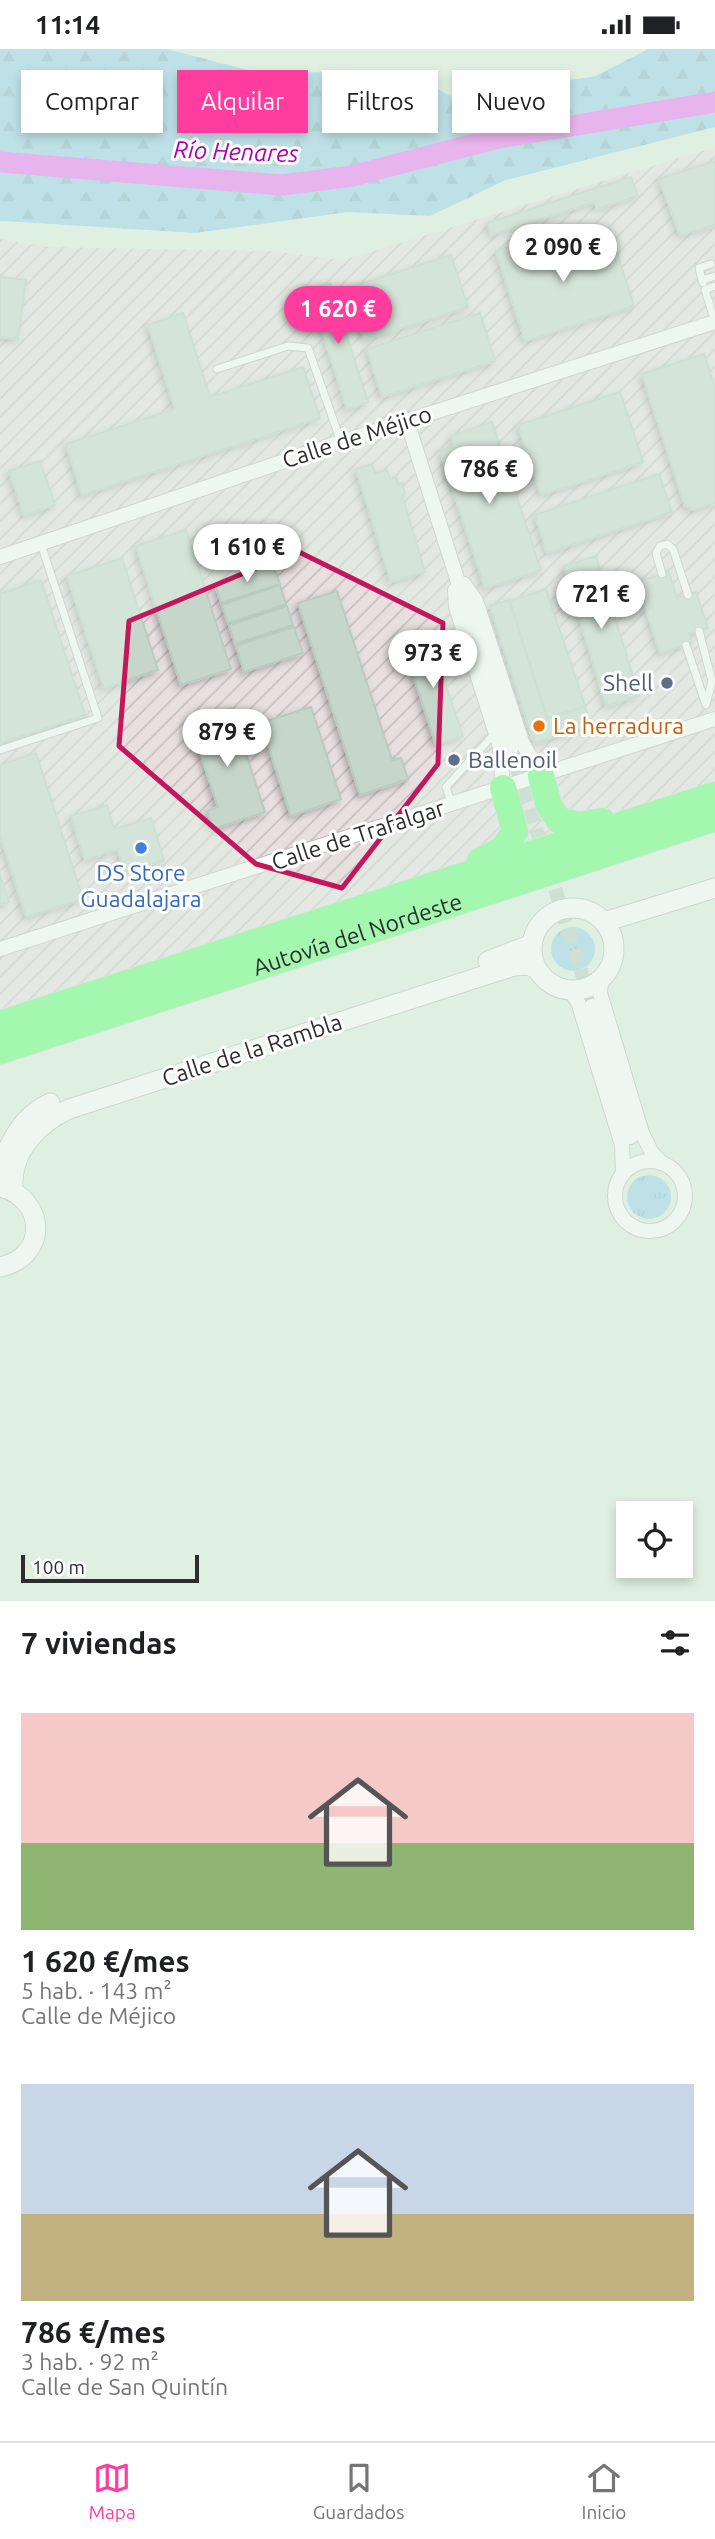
<!DOCTYPE html>
<html lang="es">
<meta charset="utf-8">
<style>
body{margin:0;font-family:Ubuntu,sans-serif;background:#f2f2f2;color:#202124;height:100vh;display:flex;flex-direction:column;font-size:26px;white-space:nowrap}
*{box-sizing:border-box;margin:0}
p{font-size:23px;color:#757577}
.icon{flex:none;width:38px;height:38px;fill:none;stroke:currentColor;stroke-width:2;stroke-linecap:round;stroke-linejoin:round}
.map{position:relative;height:1552px;overflow:hidden}
.details{display:flex;flex-direction:column;background:#fff;flex:1}
.details>*{flex:none}
.top-card{position:absolute;left:21px;top:21px;width:674px;height:63px;display:flex;gap:14px}
.tools{position:absolute;left:616px;top:1452px;display:grid;gap:14px}
.tools a{display:grid;place-items:center;width:77px;height:77px;border-radius:0px;background:#fff;box-shadow:0 4px 10px #0003;font-size:35px}
.scale{position:absolute;left:21px;bottom:18px;width:178px;box-sizing:border-box;padding-left:7px;border:4px solid #2d2d2d;border-top:0;font-size:19px;line-height:24px;white-space:nowrap;color:#2d2d2d;-webkit-text-stroke:5px #fff;paint-order:stroke}
.price{position:absolute;translate:-50% -60px;padding:0 16px;border-radius:24px;background:#fff;color:#222;font-size:23px;line-height:46px;filter:drop-shadow(0 2px 4px #0008)}
.price::after{content:'';position:absolute;left:50%;top:42px;width:21px;height:16px;margin-left:-10px;background:inherit;clip-path:polygon(0 0,100% 0,50% 100%)}
.price.active{background:#ff3d9e;color:#fff}
ul{padding:0;list-style:none}
li{display:grid;align-content:center;gap:14px;height:371px;padding:0 21px}
li span{display:grid;place-items:center;height:217px;border-radius:0px;color:#555}
li>.icon{margin-inline-start:auto}
span .icon{width:126px;height:126px;fill:#fffc;stroke-width:1}
li b{font-size:30px}
h2{display:flex;justify-content:space-between;align-items:center;height:84px;padding:0 21px;font-size:30px}
.chip{padding:0 24px;border-radius:0px;background:#fff;box-shadow:0 4px 10px #0003;font-size:24px;line-height:63px}
.chip.active{background:#ff3d9e;color:#fff}
.status{display:flex;justify-content:space-between;align-items:center;height:49px;padding:0 35px;background:#fff;direction:ltr}
.status svg{height:19px;fill:currentColor}
.menu{display:flex;justify-content:space-around;align-items:center;height:98px;border-top:2px solid #e0e0e0;background:#fff;font-size:19px;color:#757577}
.menu a{display:grid;justify-items:center;gap:4px}
.menu .active{color:#ff3d9e}
.map>svg:first-child{display:block}
.industrial{fill:url(#industrial-furrows)}
.grass{fill:url(#grass-tufts)}
.forest{fill:url(#forest-firs)}
.lines{fill:none;stroke-linecap:round;stroke-linejoin:round}
.river{stroke:#f36af9;stroke-width:21}
.building{fill:#c7d6cb;stroke:#b8ccbf;stroke-width:2;filter:url(#shadow)}
.street-tunnel{stroke:#bbc9bf;stroke-width:14;stroke-dasharray:14 7;stroke-linecap:butt}
.lane-casing{stroke:#c2b3bb;stroke-width:9}
.street-casing{stroke:#c2b3bb;stroke-width:16}
.secondary-casing{stroke:#c2b3bb;stroke-width:21}
.highway-casing{stroke:#d5d5d5;stroke-width:28}
.lane{stroke:#fff;stroke-width:7}
.street{stroke:#fff;stroke-width:14}
.secondary{stroke:#fff;stroke-width:19}
.highway{stroke:#5bff6e;stroke-width:26}
.marked{fill:none;stroke:#c2185b;stroke-width:5;stroke-linejoin:round}
.service-dot{fill:#5c6f8a;stroke:#fff;stroke-width:2.5}
.food-dot{fill:#e8710a;stroke:#fff;stroke-width:2.5}
.shop-dot{fill:#3f7fe0;stroke:#fff;stroke-width:2.5}
.labels{text-anchor:middle;stroke-width:6;stroke-linejoin:round;paint-order:stroke}
.street-label{font-size:23px;fill:#2d2d2d;stroke:#fff}
.service-label{font-size:23px;fill:#4e5e75;stroke:#fff;text-anchor:end}
.food-label{font-size:23px;fill:#c56008;stroke:#fff;text-anchor:start}
.shop-label{font-size:23px;fill:#366cbe;stroke:#fff}
.water-label{font-size:24px;font-style:italic;fill:#ae01a8;stroke:#fff}
</style>
<div class="status"><b>11:14</b><svg viewBox="0 0 49 12"><path d="M0 12V9h3v3zM5 12V6h3v6zM10 12V3h3v9zM15 12V0h3v12zM26 1h20v11H26zM47 4h2v5h-2z"/></svg></div>
<div class="map">
<svg width="715" height="1552" viewBox="0 0 715 1552">
<defs>
<pattern id="industrial-furrows" width="10" height="10" patternUnits="userSpaceOnUse" patternTransform="scale(1.75)"><rect width="10" height="10" fill="#e8e0e0"/><path d="M-1 1l2-2M0 10L10 0M9 11l2-2" fill="none" stroke="#c7c0c0"/></pattern>
<pattern id="grass-tufts" width="24" height="20" patternUnits="userSpaceOnUse" patternTransform="scale(1.75)"><rect width="24" height="20" fill="#98ceea"/><path d="M3 7l-1-3M5 7V3M7 7l1-3M15 17l-1-3M17 17v-4M19 17l1-3" fill="none" stroke="#83b1c9"/></pattern>
<pattern id="forest-firs" width="22" height="20" patternUnits="userSpaceOnUse" patternTransform="scale(1.75)"><rect width="22" height="20" fill="#98ceea"/><path d="M5 1l3.5 6h-7zM16 11l3.5 6h-7z" fill="#83b1c9"/></pattern>
<filter id="shadow"><feDropShadow dx="-3" dy="3" stdDeviation="3.5" flood-color="#0004"/></filter>
</defs>
<rect width="100%" height="100%" fill="#dff0e3"/>
<path class="industrial" d="M715 98V743L0 974V190L48 198 271 202 344 211Z"/>
<g class="grass">
<circle cx="573" cy="900" r="22"/>
<circle cx="649" cy="1148" r="22"/>
</g>
<path class="forest" d="M0 0H167L259 24 408 22 455 50 596 27 648 0H715V78L506 131 430 167 348 163 195 184 3 172H0Z"/>
<g class="lines">
<path class="river" d="M0 113 282 136 352 127 498 89 715 53"/>
</g>
<g class="building">
<path d="M715 112V176L680 186 659 130Z"/>
<path d="M631 128 638 147 597 160 595 153 491 186 487 174Z"/>
<path d="M564 181 571 204 613 191 634 257 525 292 496 202Z"/>
<path d="M451 206 468 258 364 291 348 239Z"/>
<path d="M0 228 26 231 18 290 0 288Z"/>
<path d="M330 234 368 353 347 360 309 241Z"/>
<path d="M183 264 210 348 303 318 320 369 82 446 66 395 175 360 148 276Z"/>
<path d="M480 264 495 312 382 348 367 300Z"/>
<path d="M704 305 715 338V454L693 461 685 457 642 325Z"/>
<path d="M620 343 643 413 541 446 518 376Z"/>
<path d="M492 373 541 521 485 539 440 402 454 397 451 387Z"/>
<path d="M40 412 55 456 24 466 9 422Z"/>
<path d="M372 415 375 424 387 421 390 430 396 428 398 435 402 434 405 445 402 446 425 523 391 533 356 420Z"/>
<path d="M659 425 672 463 547 504 535 466Z"/>
<path d="M186 481 231 620 181 636 136 497Z"/>
<path d="M596 507 639 647 606 657 564 517Z"/>
<path d="M122 509 158 621 104 639 67 527Z"/>
<path d="M273 516 280 535 221 554 215 535Z"/>
<path d="M669 523 677 549 696 543 708 579 689 585 692 594 660 604 637 533Z"/>
<path d="M41 531 85 666 0 694V545Z"/>
<path d="M280 536 286 555 228 574 222 556Z"/>
<path d="M546 540 585 657 548 669 510 552Z"/>
<path d="M337 542 392 711 401 709 408 730 360 746 298 554Z"/>
<path d="M509 551 547 670 585 658 591 676 534 694 490 557Z"/>
<path d="M287 557 293 576 235 595 229 576Z"/>
<path d="M294 578 303 604 244 623 236 597Z"/>
<path d="M429 586 463 687 436 696 403 595Z"/>
<path d="M311 658 341 750 291 767 261 674Z"/>
<path d="M231 659 265 763 213 780 207 762 218 758 190 673Z"/>
<path d="M36 704 83 850 26 868 0 786V716Z"/>
<path d="M107 756 114 780 151 769 164 811 125 823 118 800 85 811 71 767Z"/>
<path d="M0 826 9 853 0 856Z"/>
</g>
<g class="lines">
<path class="street-tunnel" d="M511 700 592 957"/>
<defs>
<g id="lane">
<path d="M702 231 699 219 711 215"/>
<path d="M703 234 702 231 715 227"/>
<path d="M715 273 705 241 715 237"/>
<path d="M217 320 288 297 308 299 341 393"/>
<path d="M662 525 656 504 660 497 667 495 673 500 688 546"/>
<path d="M686 596 706 656 712 632 699 582"/>
<path d="M0 701 98 669 41 495"/>
<path d="M452 756 446 738 495 684"/>
</g>
<g id="street">
<path d="M407 372 511 700"/>
<path d="M0 508 341 393 715 273"/>
<path d="M464 535 476 552 522 693 541 727"/>
<path d="M455 541 456 558 500 698 503 739"/>
<path d="M0 900 715 670"/>
<path d="M601 931 600 944 642 1084 652 1104 662 1114"/>
<path d="M570 941 578 953 622 1096 623 1124"/>
<path d="M592 957 631 1088"/>
<circle cx="650" cy="1147" r="35"/>
</g>
<g id="secondary">
<circle cx="573" cy="900" r="41"/>
<path d="M604 873 715 839"/>
<path d="M488 912 532 895"/>
<path d="M0 1122C8 1094 22 1067 50 1054"/>
<path d="M13 1141C10 1103 37 1075 69 1060L514 917 528 916 537 920"/>
<path d="M0 1218C48 1208 47 1151 1 1138"/>
</g>
<g id="highway">
<path d="M541 727 549 757 560 772 579 776 602 772"/>
<path d="M480 812 503 800 515 782 503 739"/>
<path d="M0 975 715 746"/>
<path id="s1" d="M0 1002 715 769"/>
</g>
</defs>
<use href="#lane" class="lane-casing"/>
<use href="#street" class="street-casing"/>
<use href="#secondary" class="secondary-casing"/>
<use href="#highway" class="highway-casing"/>
<use href="#lane" class="lane"/>
<use href="#street" class="street"/>
<use href="#secondary" class="secondary"/>
<use href="#highway" class="highway"/>
</g>
<path d="M0 0H715V1552H0ZM297 502 443 574 438 715 342 839 256 815 119 697 129 572Z" fill="#dff0e3" fill-opacity=".55" fill-rule="evenodd"/>
<path class="marked" d="M297 502 443 574 438 715 342 839 256 815 119 697 129 572Z"/>
<g class="service-dot">
<circle cx="667" cy="634" r="7"/>
<circle cx="454" cy="711" r="7"/>
</g>
<circle class="food-dot" cx="539" cy="677" r="7"/>
<circle class="shop-dot" cx="141" cy="799" r="7"/>
<g class="labels">
<g class="street-label">
<text transform="translate(357 388) rotate(-18)" y="8">Calle de Méjico</text>
<text transform="translate(358 786) rotate(-18)" y="8">Calle de Trafalgar</text>
<text dy="8" stroke="none"><textPath href="#s1" startOffset="376">Autovía del Nordeste</textPath></text>
<text transform="translate(252 1001) rotate(-18)" y="8">Calle de la Rambla</text>
</g>
<g class="service-label">
<text x="653" y="642">Shell</text>
<text x="468" y="719" text-anchor="start">Ballenoil</text>
</g>
<g class="food-label">
<text x="553" y="685">La herradura</text>
</g>
<g class="shop-label">
<text x="141" y="832">DS Store<tspan x="141" dy="26">Guadalajara</tspan></text>
</g>
<g class="water-label">
<text transform="translate(236 103) rotate(2)" y="8">Río Henares</text>
</g>
</g>
</svg>
<div class="tools">
<a><svg class="icon" aria-label="locate" viewBox="0 0 24 24"><circle cx="12" cy="12" r="6"/><path d="M12 2v4M12 18v4M2 12h4M18 12h4"/></svg></a>
</div>
<div class="scale">100 m</div>
<b class="price" style="left:563px;top:235px">2 090 €</b>
<b class="price active" style="left:338px;top:297px">1 620 €</b>
<b class="price" style="left:489px;top:457px">786 €</b>
<b class="price" style="left:247px;top:535px">1 610 €</b>
<b class="price" style="left:601px;top:582px">721 €</b>
<b class="price" style="left:433px;top:641px">973 €</b>
<b class="price" style="left:227px;top:720px">879 €</b>
<div class="top-card">
<a class="chip">Comprar</a>
<a class="chip active">Alquilar</a>
<a class="chip">Filtros</a>
<a class="chip">Nuevo</a>
</div>
</div>
<section class="details">
<h2>7 viviendas<svg class="icon" aria-label="filters" viewBox="0 0 24 24"><path d="M4 7h16M4 17h16"/><circle cx="9" cy="7" r="2"/><circle cx="15" cy="17" r="2"/></svg></h2>
<ul>
<li><span style="background:linear-gradient(#f6c9c9 60%,#8fb573 0)"><svg class="icon" aria-label="home" viewBox="0 0 24 24"><path d="M3 11l9-7 9 7M6 9v11h12V9"/></svg></span><div><b>1 620 €/mes</b><p>5 hab. · 143 m²</p><p>Calle de Méjico</p></div></li>
<li><span style="background:linear-gradient(#c9d6e8 60%,#c2b280 0)"><svg class="icon" aria-label="home" viewBox="0 0 24 24"><path d="M3 11l9-7 9 7M6 9v11h12V9"/></svg></span><div><b>786 €/mes</b><p>3 hab. · 92 m²</p><p>Calle de San Quintín</p></div></li>
</ul>
</section>
<nav class="menu">
<a class="active"><svg class="icon" aria-label="map" viewBox="0 0 24 24"><path d="M3 6l6-2 6 2 6-2v14l-6 2-6-2-6 2zM9 4v14M15 6v14"/></svg>Mapa</a>
<a><svg class="icon" aria-label="saved" viewBox="0 0 24 24"><path d="M7 4h10v16l-5-4-5 4z"/></svg>Guardados</a>
<a><svg class="icon" aria-label="home" viewBox="0 0 24 24"><path d="M3 11l9-7 9 7M6 9v11h12V9"/></svg>Inicio</a>
</nav>
